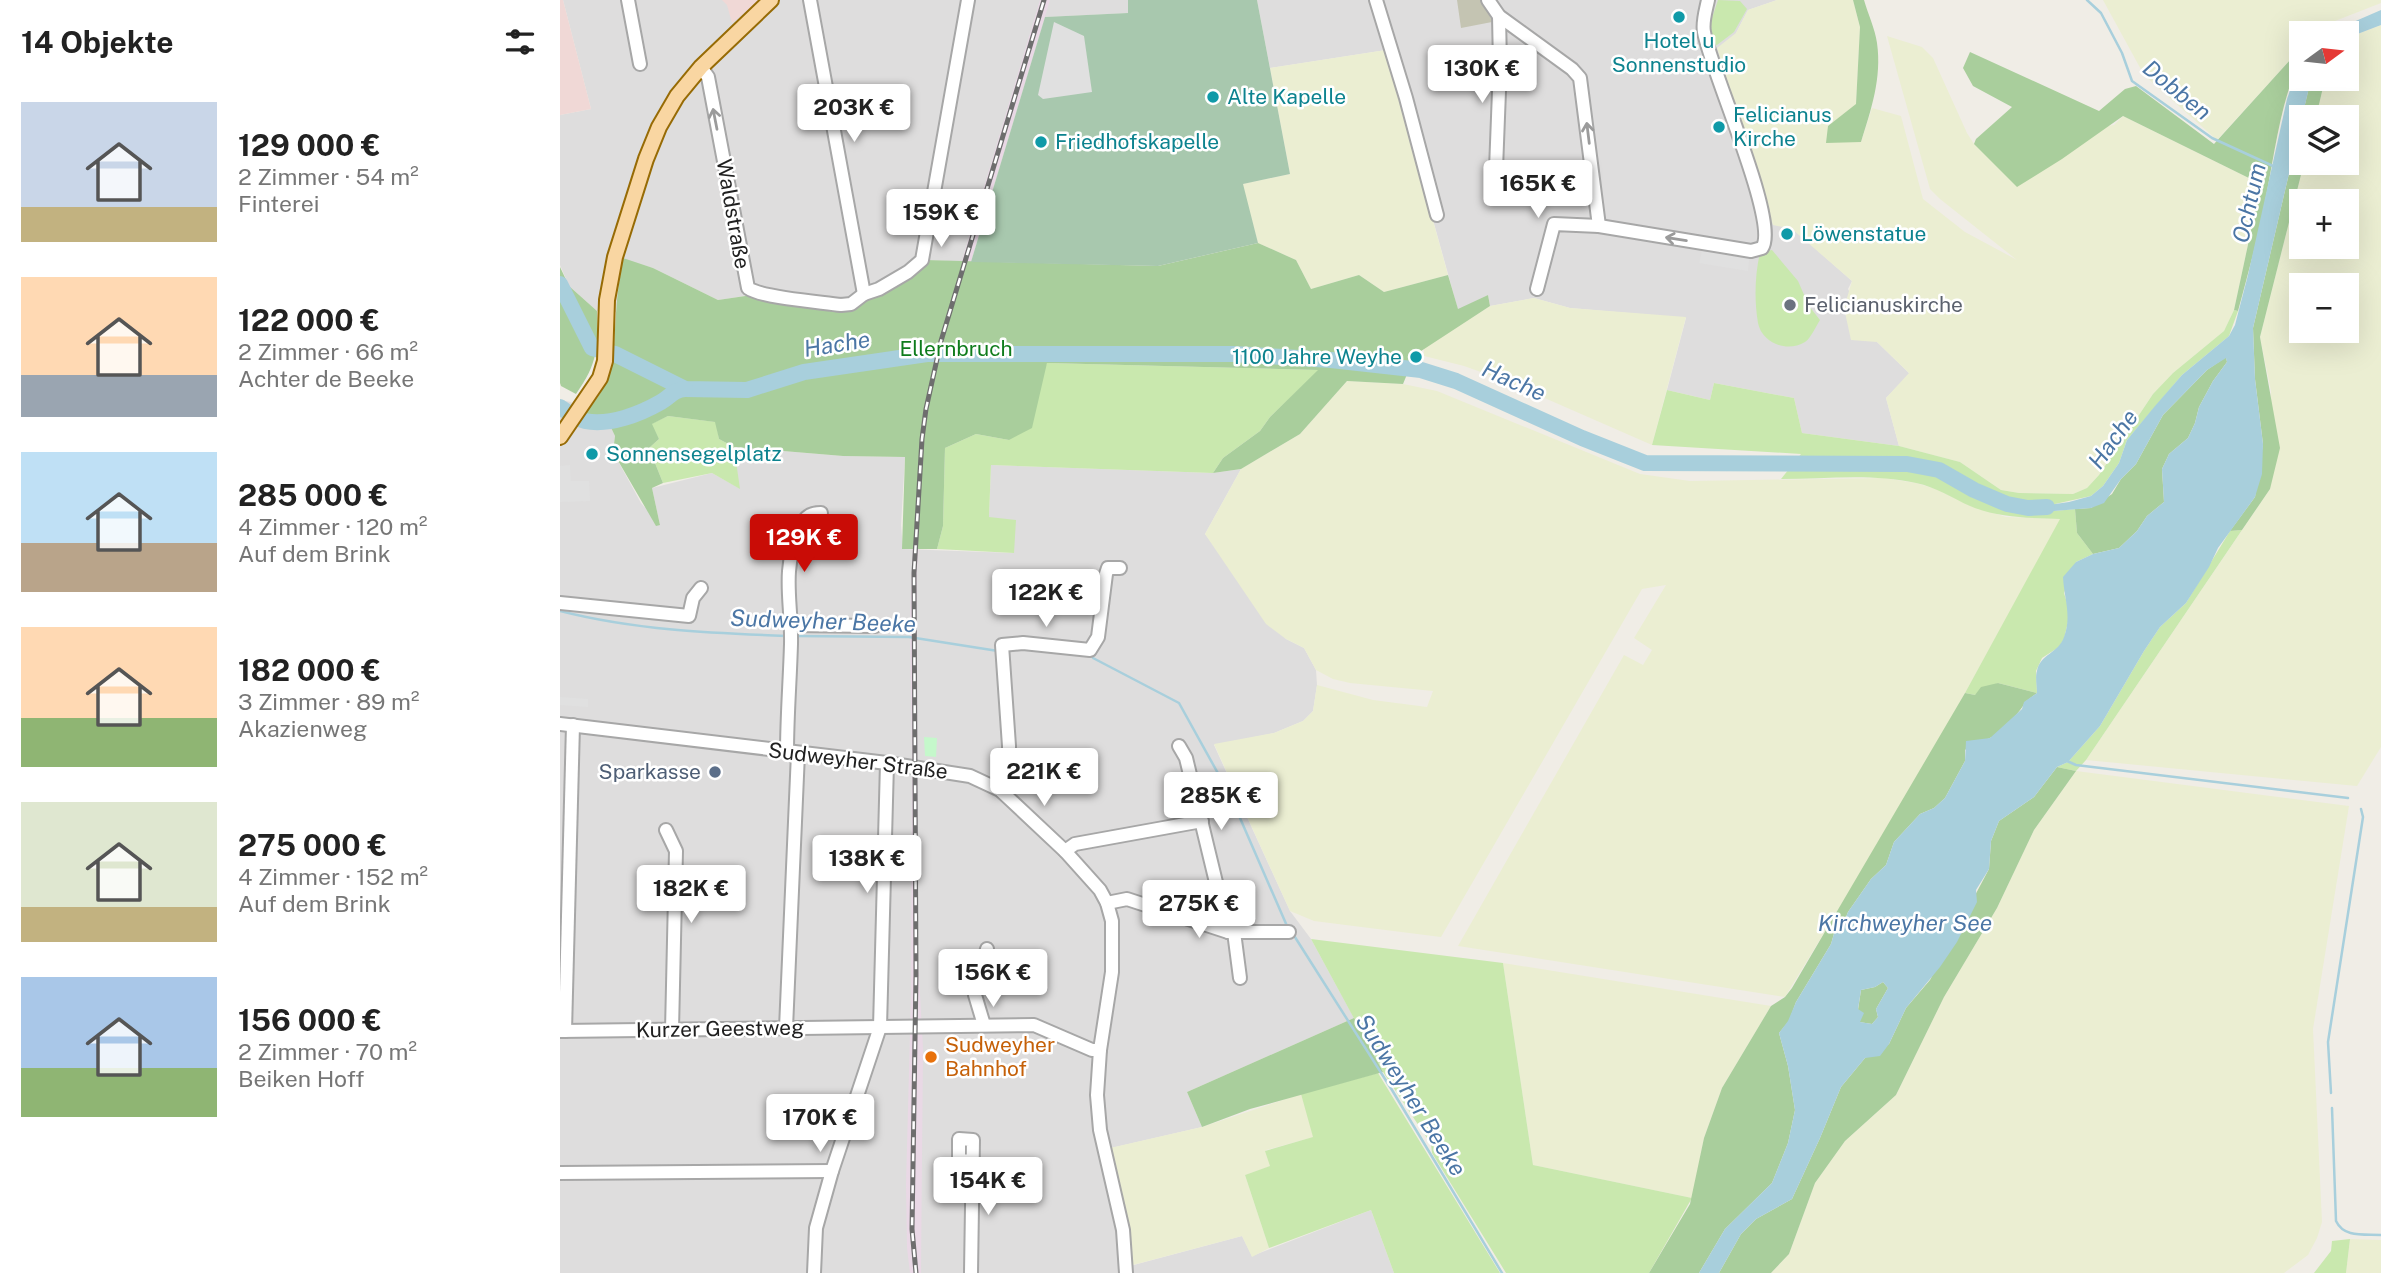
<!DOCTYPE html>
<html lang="de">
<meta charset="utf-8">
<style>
body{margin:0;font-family:"Public Sans",sans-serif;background:#f6f6f6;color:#222;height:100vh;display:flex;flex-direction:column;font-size:26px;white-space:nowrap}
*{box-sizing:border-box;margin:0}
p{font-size:23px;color:#767676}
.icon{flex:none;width:38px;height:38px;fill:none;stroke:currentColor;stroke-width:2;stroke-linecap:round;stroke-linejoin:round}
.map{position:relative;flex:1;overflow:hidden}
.side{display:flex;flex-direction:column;background:#fff;width:560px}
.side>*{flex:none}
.needle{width:46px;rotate:75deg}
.controls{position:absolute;left:1729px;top:21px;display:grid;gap:14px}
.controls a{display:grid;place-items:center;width:70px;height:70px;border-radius:0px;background:#fff;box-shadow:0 7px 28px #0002;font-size:35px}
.price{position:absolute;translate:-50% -60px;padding:0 16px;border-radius:7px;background:#fff;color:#222;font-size:23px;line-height:46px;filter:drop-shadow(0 2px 4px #0008)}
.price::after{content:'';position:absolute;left:50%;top:42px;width:21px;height:16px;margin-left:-10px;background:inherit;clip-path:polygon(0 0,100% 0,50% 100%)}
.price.current{background:#c90c06;color:#fff}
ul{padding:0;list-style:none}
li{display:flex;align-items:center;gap:21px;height:175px;padding:0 21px}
li span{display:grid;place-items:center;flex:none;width:196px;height:140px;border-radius:0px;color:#555}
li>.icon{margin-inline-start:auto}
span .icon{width:84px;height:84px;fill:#fffc;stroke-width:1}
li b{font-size:30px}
h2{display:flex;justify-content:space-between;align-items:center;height:84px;padding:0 21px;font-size:30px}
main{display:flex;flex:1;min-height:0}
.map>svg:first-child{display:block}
.residential{fill:#dedddd}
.commercial{fill:#f0d8d6}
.industrial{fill:#e9d8e5}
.construction{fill:#c4c4b2}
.farmland{fill:#ebeed2;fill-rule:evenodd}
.grass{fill:#c9e8ae}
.forest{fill:#a9ce9c}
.cemetery{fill:#a8c8ae}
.park{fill:#c5f8cb}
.parking{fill:#e0e0e0}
.water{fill:#a8cfdc;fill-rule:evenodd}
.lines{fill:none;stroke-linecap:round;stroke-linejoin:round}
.stream{stroke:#a8cfdc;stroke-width:2.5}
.river{stroke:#a8cfdc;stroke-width:16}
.minor-casing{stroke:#a7a7a7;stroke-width:16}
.major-casing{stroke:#976b05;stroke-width:18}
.minor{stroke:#fff;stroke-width:12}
.major{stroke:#f9d6a2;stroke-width:14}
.rail-casing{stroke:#6e6e6e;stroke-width:5}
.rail{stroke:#fff;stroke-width:2.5;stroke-dasharray:8;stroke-linecap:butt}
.oneway{stroke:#9b9b9b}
.culture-dot{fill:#0f9aa8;stroke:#fff;stroke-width:2.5}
.worship-dot{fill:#6b7280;stroke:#fff;stroke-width:2.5}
.service-dot{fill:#5c6f8a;stroke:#fff;stroke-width:2.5}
.food-dot{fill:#e8710a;stroke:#fff;stroke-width:2.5}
.labels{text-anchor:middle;stroke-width:5;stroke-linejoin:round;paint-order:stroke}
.culture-label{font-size:21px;fill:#0d838f;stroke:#fff;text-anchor:start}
.street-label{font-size:21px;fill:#202020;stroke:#fff}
.worship-label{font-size:21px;fill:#5b616d;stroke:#fff;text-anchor:start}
.park-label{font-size:21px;fill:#0f7c1c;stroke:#fff}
.service-label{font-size:21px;fill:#4e5e75;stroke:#fff;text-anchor:end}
.food-label{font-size:21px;fill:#c56008;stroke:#fff;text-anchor:start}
.water-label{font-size:23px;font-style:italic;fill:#4b76a5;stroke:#fff}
</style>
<main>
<section class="side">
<h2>14 Objekte<svg class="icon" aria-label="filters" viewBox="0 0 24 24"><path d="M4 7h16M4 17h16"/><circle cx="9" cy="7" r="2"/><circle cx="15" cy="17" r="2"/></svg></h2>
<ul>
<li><span style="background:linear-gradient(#c9d6e8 75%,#c2b280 0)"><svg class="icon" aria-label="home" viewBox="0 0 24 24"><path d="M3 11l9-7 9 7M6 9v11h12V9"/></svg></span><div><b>129 000 €</b><p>2 Zimmer · 54 m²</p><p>Finterei</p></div></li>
<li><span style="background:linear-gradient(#ffd9b3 70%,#9aa5b1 0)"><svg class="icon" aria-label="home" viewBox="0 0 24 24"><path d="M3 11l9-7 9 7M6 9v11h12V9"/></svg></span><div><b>122 000 €</b><p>2 Zimmer · 66 m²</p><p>Achter de Beeke</p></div></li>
<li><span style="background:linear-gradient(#bfe0f5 65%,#b9a48a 0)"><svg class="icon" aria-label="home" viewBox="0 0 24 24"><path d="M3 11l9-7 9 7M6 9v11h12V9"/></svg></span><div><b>285 000 €</b><p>4 Zimmer · 120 m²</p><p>Auf dem Brink</p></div></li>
<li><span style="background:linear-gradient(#ffd9b3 65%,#8fb573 0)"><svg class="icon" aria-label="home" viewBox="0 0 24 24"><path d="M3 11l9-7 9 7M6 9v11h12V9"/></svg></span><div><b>182 000 €</b><p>3 Zimmer · 89 m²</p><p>Akazienweg</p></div></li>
<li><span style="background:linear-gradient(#dfe7d0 75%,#c2b280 0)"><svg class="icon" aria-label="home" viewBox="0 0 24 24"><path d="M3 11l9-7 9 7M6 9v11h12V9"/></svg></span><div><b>275 000 €</b><p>4 Zimmer · 152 m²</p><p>Auf dem Brink</p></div></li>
<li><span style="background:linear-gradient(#a9c7e8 65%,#8fb573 0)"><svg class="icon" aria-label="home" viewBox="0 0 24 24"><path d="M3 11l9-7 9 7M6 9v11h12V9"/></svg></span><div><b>156 000 €</b><p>2 Zimmer · 70 m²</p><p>Beiken Hoff</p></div></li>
</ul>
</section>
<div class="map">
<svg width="1821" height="1273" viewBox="0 0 1821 1273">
<rect width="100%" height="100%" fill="#f0ede6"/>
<g class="residential">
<path d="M3 0H568L569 13 485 17 411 262 365 260 300 301 192 295 158 300 93 268 63 259 56 312 37 311 9 286 0 265V115L31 109Z"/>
<path d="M697 0H1217L1188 10 1176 33 1232 228 1292 281 1288 289 1317 342 1350 374 1326 398 1339 446 1242 433 1234 398 1154 383 1150 400 1107 390 1126 318 1010 308 974 298 930 306 928 295 898 310 826 50 710 68Z"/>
<path d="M0 400 11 402 23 415 28 417 46 416 55 436 53 452 81 503 100 525 92 488 152 473 179 488 174 447 283 456 345 457 341 525 343 549 453 553 429 517 431 465 653 473 681 469 645 534 726 639 744 648 756 670 757 685 753 711 743 721 714 733 654 745 730 911 751 939 794 1018 627 1092 642 1127 551 1148 570 1266 682 1236 692 1256 811 1210 834 1273H0Z"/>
</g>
<g class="commercial">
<path d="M0 0H3L31 109 0 115Z"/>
<path d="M162 0H200L172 23 167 5Z"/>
</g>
<path class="industrial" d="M480 0H490L384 350 367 439 357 571 358 959 363 1048 361 1273H350L347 1248 346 1184 351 996 352 763 350 619 357 439 371 364Z"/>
<path class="construction" d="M897 0H925L932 22 901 28Z"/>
<g class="farmland">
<path d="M1217 0H1293L1300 27 1296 105 1268 126 1301 142 1312 108 1341 116 1363 199 1405 232 1457 260 1380 199 1370 189 1327 36 1362 47 1373 58 1407 133 1414 144 1554 125 1563 116 1701 184 1674 310 1664 331 1613 373 1593 394 1539 475 1527 488 1513 494 1459 493 1441 490 1400 462 1339 446 1326 398 1349 373 1317 342 1291 340 1284 308 1292 281 1232 229 1213 225 1157 48 1176 33 1188 10Z"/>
<path d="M1543 0H1821V3L1775 21 1756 33H1741V48L1657 140 1584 75Z"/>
<path d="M1821 25V747L1797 786 1526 760 1710 489 1711 391 1700 337 1744 163H1787V117H1756L1765 79H1787V38ZM1741 201H1787V247H1741ZM1741 285H1787V331H1741Z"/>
<path d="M826 50 888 275 824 292 799 275 751 289 736 260 698 243 682 184 730 174 710 68Z"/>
<path d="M974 298 1010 308 1126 317 1092 445 946 381 904 366 864 356V348L930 306Z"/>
<path d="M787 381 843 384 877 391 1080 474 1130 481 1324 478 1356 483 1376 489 1411 506 1446 517 1501 519 1389 722 1308 861 1225 997 898 946 1064 655 1083 665 1092 650 1074 638 1106 585 1082 589 881 937 754 921 730 911 654 744 714 733 743 721 753 711 757 685 813 700 867 707 873 691 790 683 773 679 756 670 744 648 726 639 706 624 645 534 681 469 740 434Z"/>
<path d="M1516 771 1789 806 1753 1029 1762 1222 1757 1238 1748 1255 1724 1273H1211L1229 1254 1255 1183 1285 1141 1336 1095 1384 997 1437 908 1474 830Z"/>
<path d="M943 963 1211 1006 1162 1088 1144 1138 1132 1198 973 1165Z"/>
<path d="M741 1094 754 1137 706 1150 711 1166 685 1175 709 1248 692 1257 682 1236 569 1266 562 1209 550 1148 642 1127Z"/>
<path d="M1790 1239 1821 1240V1273H1786Z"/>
</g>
<g class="grass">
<path d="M1158 0 1180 1 1187 9 1174 32 1153 48 1149 27Z"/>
<path d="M1212 250 1238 281 1249 306 1260 320C1256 326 1251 338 1245 342 1227 353 1202 343 1198 323 1194 299 1195 275 1200 252Z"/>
<path d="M1674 310 1678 311 1669 336 1622 375 1567 440 1559 463 1543 486 1531 496 1495 504 1494 511 1515 509 1517 533 1533 554 1516 562 1504 593 1510 613 1504 639 1499 647 1482 658 1476 671 1477 693 1438 683 1415 695 1405 693 1500 519C1469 518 1439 518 1410 506 1392 498 1376 487 1356 483 1312 473 1265 479 1221 479L1241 454 1092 445 1107 390 1150 400 1154 383 1234 398 1242 433 1339 446 1400 462 1441 490 1459 493 1513 494 1527 488 1539 475 1593 394 1613 373 1664 331Z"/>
<path d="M487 363 759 370 710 417 700 431 663 458 653 473 431 465 429 517 456 520 454 553 377 549 383 526 385 448 416 434 449 440Z"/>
<path d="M108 416 156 422 159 439 174 447 180 489 152 473 103 483 89 448 99 439 91 424Z"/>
<path d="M1682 530 1526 760 1516 771 1497 767 1508 762 1540 726 1584 651 1600 627 1626 603 1670 531Z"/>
<path d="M751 939 943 963 973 1165 1132 1198 1089 1273H946L872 1153 871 1144 823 1072Z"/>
<path d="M818 1073 940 1273H834L811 1210 709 1248 685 1175 710 1166 705 1151 753 1137 741 1094Z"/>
<path d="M1790 1239 1786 1273H1754L1771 1251 1772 1241Z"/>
</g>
<g class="forest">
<path d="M1293 0H1304C1308 14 1315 29 1317 43 1322 78 1311 110 1301 142L1266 143 1268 126 1296 104 1300 27Z"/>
<path d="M1410 52 1539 111 1565 89 1576 86 1654 144 1731 59 1739 62C1719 107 1714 159 1704 207 1697 242 1687 277 1678 311L1674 310 1701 184 1563 116 1502 159 1457 187 1414 144 1416 139 1452 107 1413 86 1403 68Z"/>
<path d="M1751 79H1765L1756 117H1742Z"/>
<path d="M1741 122V163H1744L1700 337 1720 448 1710 489 1682 530 1670 531 1695 497 1703 444 1695 379 1693 328Z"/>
<path d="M698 243 736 260 751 289 799 275 824 292 888 275 898 309 928 295 930 306 855 355 843 384 787 381 740 434 681 469 653 473 663 458 700 431 710 417 758 370 487 363 472 428 449 440 416 434 385 448 383 526 377 549H342L345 457 283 456 174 447 159 439 155 422 108 416 92 424 99 439 89 448 103 483 92 488 100 525 96 526 53 452 55 436 46 417 23 415C56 381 53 357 56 313 57 295 60 276 63 258L93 268 158 300 192 295 282 307 365 260 598 266Z"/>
<path d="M0 267 9 286 37 311C38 348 38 363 16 394L1 386 0 383Z"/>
<path d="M1666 357 1667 362 1653 381 1639 407 1635 423 1628 438 1609 454 1602 469 1604 502 1587 516 1577 531 1559 548 1533 554 1517 533 1515 509 1531 508 1552 494 1561 479 1576 464 1603 415 1647 370Z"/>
<path d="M1438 683 1477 693 1465 702C1462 711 1439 734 1430 738 1418 744 1417 740 1405 750V761L1385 798 1374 808 1360 814 1334 842 1326 865 1311 879 1288 912 1284 922 1275 930 1271 944 1236 1002 1229 1021 1219 1033 1228 1066 1235 1110 1228 1143 1212 1183 1165 1229 1139 1273H1089L1130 1204 1144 1138 1162 1088 1211 1006 1225 997 1232 988 1405 693 1415 695 1421 687Z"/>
<path d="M1497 767 1516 771 1474 830 1437 908 1384 997 1336 1095 1285 1141 1255 1183 1229 1254 1211 1273H1159L1181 1234 1196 1219 1232 1199 1260 1138 1281 1087 1305 1058 1329 1044 1346 1008 1370 980 1429 869 1431 841 1439 821 1474 797Z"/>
<path d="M1323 982 1328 988 1316 1009 1318 1017 1312 1024 1299 1022 1298 1010 1301 990 1315 987Z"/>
<path d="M794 1018 823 1072 690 1109 642 1127 627 1092Z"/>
</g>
<path class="cemetery" d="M568 0H697L730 174 683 184 698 243 598 266 411 262 485 17 568 13Z"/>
<path class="park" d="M364 737 377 738 376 757 365 756Z"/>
<g class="parking">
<path d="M494 22 524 36 532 92 483 99 478 95Z"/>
<path d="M1143 246 1190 254 1188 271 1139 263Z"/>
<path d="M10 465 11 481H29L30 501 0 502V466Z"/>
<path d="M0 697 28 699V707L0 705Z"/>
<path d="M305 1093 312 1095 304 1120 298 1121 290 1141 288 1140Z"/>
</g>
<g class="water">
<path d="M1821 10V25L1787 38V33H1768Z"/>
<path d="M1741 59V79H1751L1693 328 1695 379 1703 444 1702 474 1695 497 1658 548 1649 567 1626 603 1600 627 1584 651 1540 726 1508 762 1497 767 1474 797 1439 821 1431 841 1429 869 1416 890 1417 902 1397 942 1380 967 1346 1008 1329 1044 1320 1056 1305 1058 1281 1087 1260 1138 1232 1199 1196 1219 1181 1234 1159 1273H1139L1165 1229 1212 1183 1228 1143 1235 1110 1228 1066 1219 1033 1228 1021 1236 1002 1271 944 1275 930 1284 922 1288 912 1311 879 1326 865 1334 842 1360 814 1374 808 1385 798 1405 761 1406 741 1430 738 1462 709 1464 702 1477 693C1477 686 1475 677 1477 671 1480 654 1499 653 1504 637 1512 616 1504 598 1503 577L1516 562 1533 554 1559 548 1577 531 1587 516 1604 502 1602 469 1609 454 1628 438 1635 423 1639 407 1653 381 1667 362 1666 358 1647 370 1603 415 1576 464 1561 479 1544 503 1531 508 1494 511H1477L1468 508 1509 502 1531 496 1543 486 1559 463 1567 440 1595 406 1622 375 1669 336 1675 325 1688 275 1727 99ZM1323 982 1328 988 1316 1009 1318 1017 1312 1024 1300 1022 1304 1013 1298 1009 1301 990 1315 987Z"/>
</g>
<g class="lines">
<g class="stream">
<path d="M1527 0 1541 13 1562 53 1572 81 1652 138 1713 166"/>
<path d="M0 611C74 630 150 633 226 636"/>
<path d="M236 636 349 637 438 651"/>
<path d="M451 650 466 649"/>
<path d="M533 658 619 703 670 795 727 926"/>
<path d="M1507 761 1516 765 1788 798"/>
<path d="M733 934 832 1090 942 1273"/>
<path d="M1771 1093 1768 1042 1803 817 1801 809"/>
<path d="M1772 1108 1776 1221C1784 1238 1804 1234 1821 1235"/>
</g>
<g class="river">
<path d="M0 284 32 348 55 354 125 389 187 390 244 372 367 354H673L771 360 861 370 896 381 1022 438 1085 463 1347 464 1379 470 1414 490 1447 504 1468 508 1487 507"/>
<path d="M0 407C7 412 16 419 25 421 50 426 80 414 101 402 110 397 113 390 125 389"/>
</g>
<defs>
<g id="minor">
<path d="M68 0 80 64"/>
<path d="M250 0 304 294"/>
<path d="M816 0 846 98 877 215"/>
<path d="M928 0 939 16 1012 69 1020 78 1039 226"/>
<path d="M141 67 148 77 188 288C202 298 261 302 281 305L291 304 304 294 319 289 348 272 362 260 408 0"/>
<path d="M935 195 940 65 939 16"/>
<path d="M977 289 994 224 1039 226 1191 251 1202 248C1220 223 1150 69 1144 32 1142 22 1146 10 1148 0"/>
<path d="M0 603 129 616 133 598 141 588"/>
<path d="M230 625 315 626"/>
<path d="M0 724 327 763 410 776 440 790 505 851 540 890 547 903 552 921V972L540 1050 537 1095 540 1130 563 1230 566 1273"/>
<path d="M619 746 626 758 668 932"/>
<path d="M227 752C227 716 230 680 231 644 232 601 221 573 239 531 244 519 247 513 261 513"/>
<path d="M440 790 449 772V746L442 645 463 643 530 650 538 637 546 574 548 568H560"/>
<path d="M106 830 116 851 112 1030"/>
<path d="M505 851 515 844 642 821"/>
<path d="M547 903 567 899 668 932H729"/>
<path d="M674 932 680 978"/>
<path d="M424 1025 415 995 427 949"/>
<path d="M226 1028 238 753"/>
<path d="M0 1031 474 1025 532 1050H540"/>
<path d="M5 1031 13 725"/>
<path d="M0 1173 272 1171"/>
<path d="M254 1273 256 1228 272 1171 320 1027 327 763"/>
<path d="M411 1273 413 1140 399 1139V1160L412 1161"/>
</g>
<path id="major" d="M0 437 40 378 45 361 47 300 55 257 86 159 99 127 117 96 141 67 211 0"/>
</defs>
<use href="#minor" class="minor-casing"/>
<use href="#major" class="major-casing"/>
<use href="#minor" class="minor"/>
<use href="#major" class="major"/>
<defs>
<path id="rail" d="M356 1273 352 1229 356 975 354 573 362 439 366 409 381 341 484 0"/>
</defs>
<use href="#rail" class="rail-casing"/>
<use href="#rail" class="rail"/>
</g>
<defs><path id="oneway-shaft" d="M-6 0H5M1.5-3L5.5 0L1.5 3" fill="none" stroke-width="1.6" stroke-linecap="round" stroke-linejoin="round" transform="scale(1.75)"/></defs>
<g class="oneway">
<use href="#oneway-shaft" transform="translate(155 119) rotate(-101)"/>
<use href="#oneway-shaft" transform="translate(1028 133) rotate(-97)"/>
<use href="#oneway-shaft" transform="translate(1116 239) rotate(-171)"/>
</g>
<g class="culture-dot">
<circle cx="1119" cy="17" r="7"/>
<circle cx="653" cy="97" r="7"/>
<circle cx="1159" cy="127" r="7"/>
<circle cx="481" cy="142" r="7"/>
<circle cx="1227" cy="234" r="7"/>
<circle cx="856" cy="357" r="7"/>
<circle cx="32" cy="454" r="7"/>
</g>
<circle class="worship-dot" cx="1230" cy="305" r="7"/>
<circle class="service-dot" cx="155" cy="772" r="7"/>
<circle class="food-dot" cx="371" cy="1057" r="7"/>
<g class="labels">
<g class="culture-label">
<text x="1119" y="48" text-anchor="middle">Hotel u<tspan x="1119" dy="24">Sonnenstudio</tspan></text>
<text x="667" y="104">Alte Kapelle</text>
<text x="1173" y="122">Felicianus<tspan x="1173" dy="24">Kirche</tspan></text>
<text x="495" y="149">Friedhofskapelle</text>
<text x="1241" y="241">Löwenstatue</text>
<text x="842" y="364" text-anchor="end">1100 Jahre Weyhe</text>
<text x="46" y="461">Sonnensegelplatz</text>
</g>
<g class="street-label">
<text transform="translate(173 214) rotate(80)" y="7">Waldstraße</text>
<text transform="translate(298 761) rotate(7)" y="7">Sudweyher Straße</text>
<text transform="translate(160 1029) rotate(-1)" y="7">Kurzer Geestweg</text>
</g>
<g class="worship-label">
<text x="1244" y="312">Felicianuskirche</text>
</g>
<g class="park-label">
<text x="396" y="356">Ellernbruch</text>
</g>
<g class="service-label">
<text x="141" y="779">Sparkasse</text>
</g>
<g class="food-label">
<text x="385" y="1052">Sudweyher<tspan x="385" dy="24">Bahnhof</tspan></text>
</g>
<g class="water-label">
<text transform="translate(1617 90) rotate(39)" y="8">Dobben</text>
<text transform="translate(1689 203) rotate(-77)" y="8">Ochtum</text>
<text transform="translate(277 344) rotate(-9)" y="8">Hache</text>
<text transform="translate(954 381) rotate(24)" y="8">Hache</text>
<text transform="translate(1553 439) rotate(-54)" y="8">Hache</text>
<text transform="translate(263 621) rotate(2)" y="8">Sudweyher Beeke</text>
<text x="1345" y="931">Kirchweyher See</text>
<text transform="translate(851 1095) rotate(58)" y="8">Sudweyher Beeke</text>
</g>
</g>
</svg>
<div class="controls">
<a><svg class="needle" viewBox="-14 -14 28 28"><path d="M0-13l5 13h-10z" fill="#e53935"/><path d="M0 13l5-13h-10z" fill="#767676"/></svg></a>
<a><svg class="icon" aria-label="layers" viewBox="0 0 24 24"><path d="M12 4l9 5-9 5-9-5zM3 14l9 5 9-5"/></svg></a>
<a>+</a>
<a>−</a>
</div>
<b class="price" style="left:922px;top:105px">130K €</b>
<b class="price" style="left:294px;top:144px">203K €</b>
<b class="price" style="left:978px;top:220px">165K €</b>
<b class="price" style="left:381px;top:249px">159K €</b>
<b class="price current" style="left:244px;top:574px">129K €</b>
<b class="price" style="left:486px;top:629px">122K €</b>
<b class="price" style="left:484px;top:808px">221K €</b>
<b class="price" style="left:661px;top:832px">285K €</b>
<b class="price" style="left:307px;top:895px">138K €</b>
<b class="price" style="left:131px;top:925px">182K €</b>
<b class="price" style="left:639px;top:940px">275K €</b>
<b class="price" style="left:433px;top:1009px">156K €</b>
<b class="price" style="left:260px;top:1154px">170K €</b>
<b class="price" style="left:428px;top:1217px">154K €</b>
</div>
</main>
